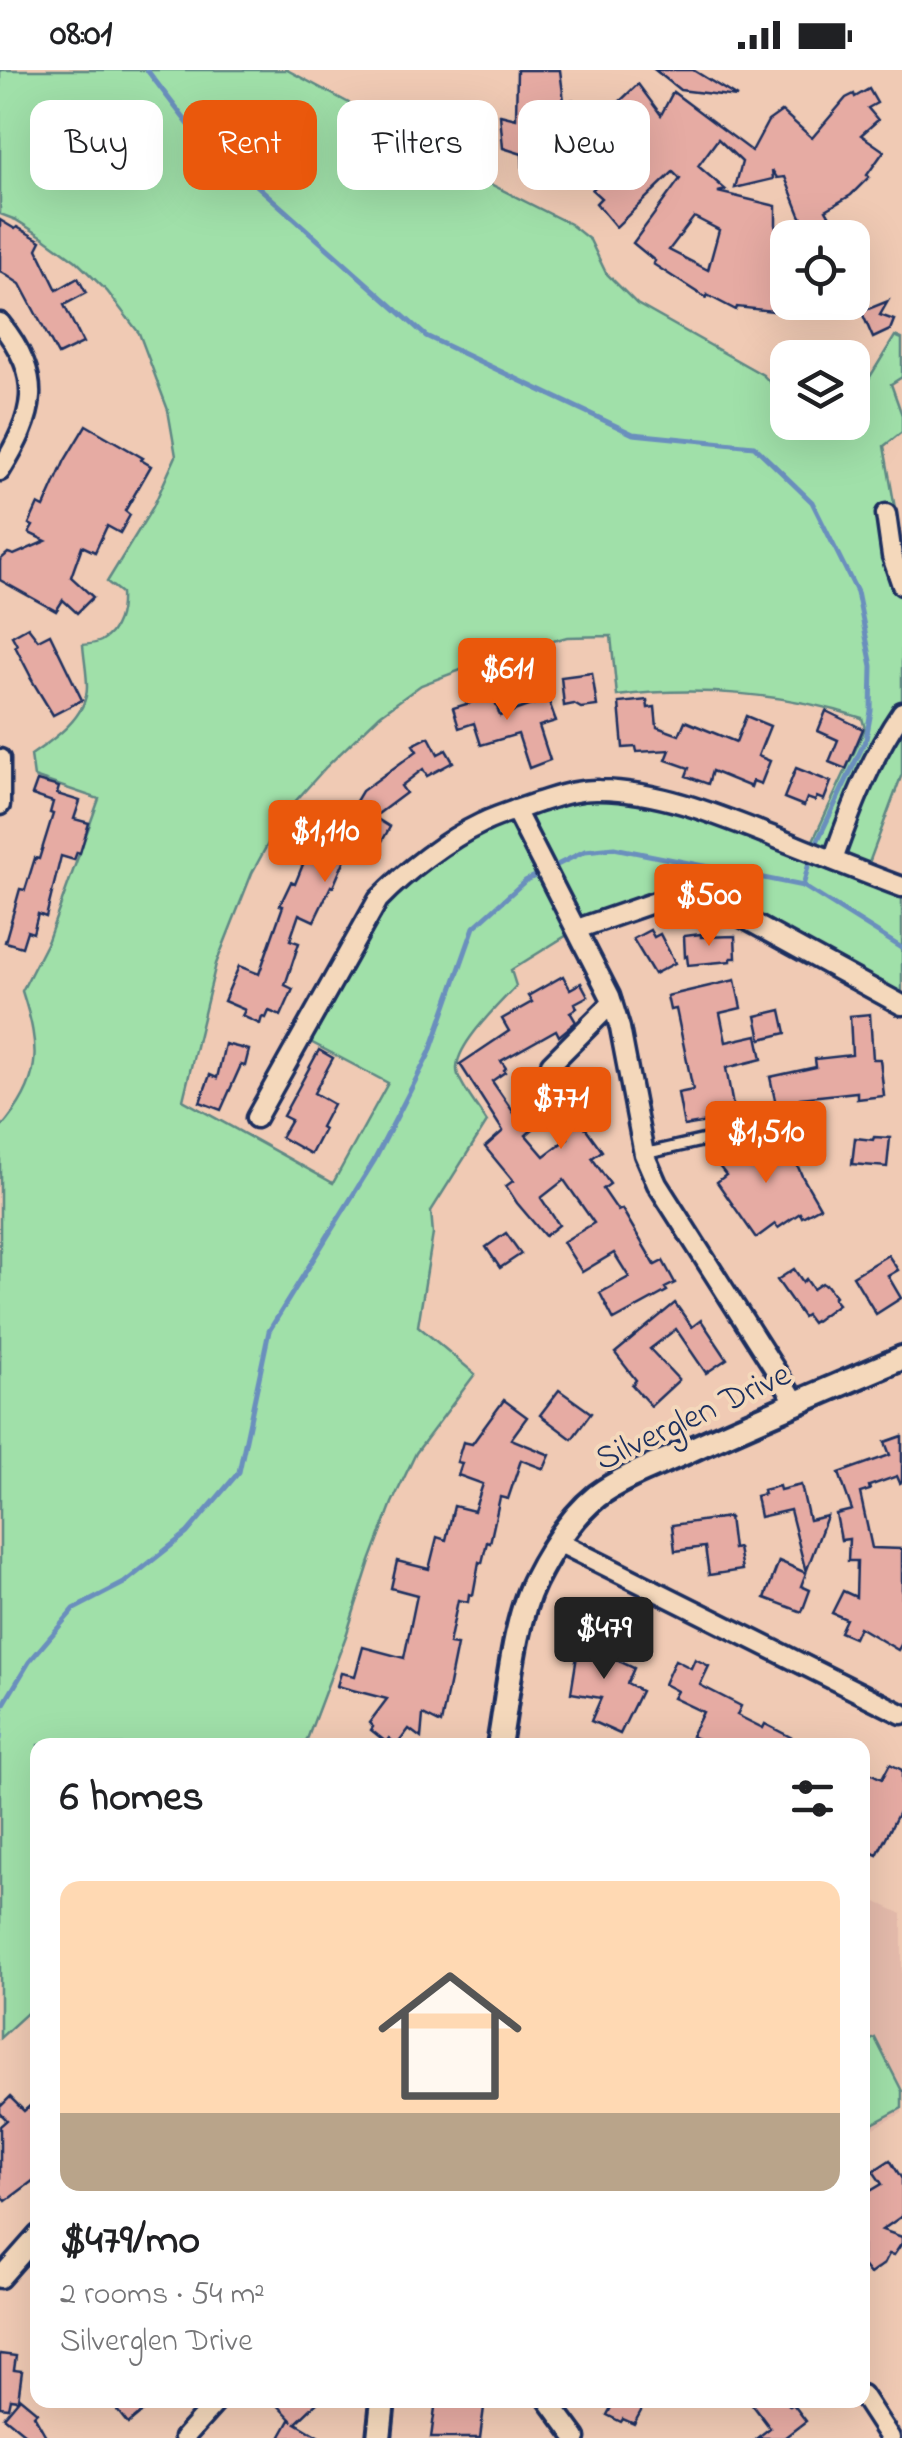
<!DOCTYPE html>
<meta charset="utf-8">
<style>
body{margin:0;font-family:"Indie Flower",sans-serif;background:#f2f2f2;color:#202124;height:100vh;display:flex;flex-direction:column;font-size:38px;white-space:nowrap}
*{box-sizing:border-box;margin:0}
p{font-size:32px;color:#757577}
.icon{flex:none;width:55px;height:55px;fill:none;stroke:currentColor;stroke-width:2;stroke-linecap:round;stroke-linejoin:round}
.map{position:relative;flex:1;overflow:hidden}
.panel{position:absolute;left:30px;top:1668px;width:840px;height:670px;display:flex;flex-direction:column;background:#fff;border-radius:20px;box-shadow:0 10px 40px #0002}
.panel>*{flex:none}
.top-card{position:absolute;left:30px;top:30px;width:842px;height:90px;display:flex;gap:20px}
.tools{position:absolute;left:770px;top:150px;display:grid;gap:20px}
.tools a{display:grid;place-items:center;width:100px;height:100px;border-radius:20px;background:#fff;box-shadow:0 10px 40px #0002;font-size:50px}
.price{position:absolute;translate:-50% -85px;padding:0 22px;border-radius:10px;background:#ea580c;color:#fff;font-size:32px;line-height:65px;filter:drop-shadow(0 2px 5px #0008)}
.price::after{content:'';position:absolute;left:50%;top:60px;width:30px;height:22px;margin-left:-15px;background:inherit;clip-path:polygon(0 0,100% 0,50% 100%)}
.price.selected{background:#222;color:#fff}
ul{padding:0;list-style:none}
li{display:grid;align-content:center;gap:20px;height:530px;padding:0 30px}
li+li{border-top:2px solid #e0e0e0}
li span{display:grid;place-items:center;height:310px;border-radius:20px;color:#555}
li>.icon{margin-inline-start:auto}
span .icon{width:180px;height:180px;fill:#fffc;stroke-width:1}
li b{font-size:42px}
h2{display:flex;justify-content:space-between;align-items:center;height:120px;padding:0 30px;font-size:42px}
.chip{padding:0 35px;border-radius:20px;background:#fff;box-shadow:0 10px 40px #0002;font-size:35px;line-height:90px}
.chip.selected{background:#ea580c;color:#fff}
.status{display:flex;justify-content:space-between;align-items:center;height:70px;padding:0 50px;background:#fff;direction:ltr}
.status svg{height:28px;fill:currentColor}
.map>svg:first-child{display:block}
.built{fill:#e5bbac}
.green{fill:#a0e0a9;stroke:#5e8884;stroke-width:2.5;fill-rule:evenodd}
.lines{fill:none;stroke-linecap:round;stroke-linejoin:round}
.stream{stroke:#6b8fbd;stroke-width:5}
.building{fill:#e6aba3;stroke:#1b2f5e;stroke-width:2.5;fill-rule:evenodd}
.lane-casing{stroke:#1b2f5e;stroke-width:16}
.street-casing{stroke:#1b2f5e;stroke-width:25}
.secondary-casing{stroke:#1b2f5e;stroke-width:30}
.lane{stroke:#f4d8bb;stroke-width:9}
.street{stroke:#f4d8bb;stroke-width:18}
.secondary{stroke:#f4d8bb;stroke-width:22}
.labels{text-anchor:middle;stroke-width:8;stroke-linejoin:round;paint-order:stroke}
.street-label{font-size:35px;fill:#1b2f5e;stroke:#f4d8bb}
</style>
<div class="status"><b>08:01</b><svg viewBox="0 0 49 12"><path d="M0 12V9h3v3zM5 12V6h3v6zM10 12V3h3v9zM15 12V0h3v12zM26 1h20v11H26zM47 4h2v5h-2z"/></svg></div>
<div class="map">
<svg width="902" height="2368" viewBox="0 0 902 2368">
<rect width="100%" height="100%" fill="#f0cab4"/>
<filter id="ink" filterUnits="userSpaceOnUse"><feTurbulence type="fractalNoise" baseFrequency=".01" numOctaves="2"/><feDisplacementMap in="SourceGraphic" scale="20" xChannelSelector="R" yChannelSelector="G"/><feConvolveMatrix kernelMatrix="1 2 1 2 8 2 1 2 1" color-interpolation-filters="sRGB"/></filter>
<g filter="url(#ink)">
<path class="built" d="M862 1825 902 1844V2043L863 2064Z"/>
<g class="green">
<path d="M0 0H287L349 33 401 69 570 154 590 170 606 203 637 234 763 305 777 320 787 315 788 352H852L853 312 865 315 895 266 902 269V307L891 314 902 345V362L884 376 902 478V704L866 801 902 815V935L693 826 577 859 511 900 516 916C500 934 449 980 458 1005 464 1021 478 1037 487 1052L431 1141 433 1164 418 1256 475 1304 416 1383 392 1433 369 1494 346 1566 305 1675H38L37 1934 0 1968V1059C42 1011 41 980 22 921L48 870 99 729 34 707 31 685C53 670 87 647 87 617 87 603 84 589 83 575 89 574 95 574 101 571 118 562 122 541 121 523L107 512 153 437 176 386 168 340 139 263 107 221 76 191 43 167 16 150 0 144ZM611 566 617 626C698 616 785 623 862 648L865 659 809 779 623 722 515 740 398 812 303 968 388 1013 333 1113 183 1030 216 894 252 803 284 744 326 697 380 645 421 615 487 590 567 567Z"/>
<path d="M875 1968 902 2021V2038L863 2059V1974Z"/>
</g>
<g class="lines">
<g class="stream">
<path d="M147 0 189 55 426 266 633 364 754 376 812 432 857 522 872 596 871 641 866 669 816 774"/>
<path d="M551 798 585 781 614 778 803 816 902 878"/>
<path d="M803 816 809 793"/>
<path d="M0 1669 2 1637 29 1592 74 1539 124 1513 187 1463 239 1402 269 1261 374 1091 430 982 474 857 525 811 541 803"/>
</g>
</g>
<g class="building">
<path d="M517 0H560L564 31 573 30 579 70 564 72 571 101 550 108V105L541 104V102H523L522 84 503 78 500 45 516 49Z"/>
<path d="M655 0H693L737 27 680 20Z"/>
<path d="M638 14 661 45 673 22 752 81 768 51 782 41 812 68 846 28 854 24 855 27 869 19 877 33 868 38 878 50 861 65 884 81 867 105 869 107 851 125 826 140 833 152 812 165 800 145 785 107 777 108 772 100 773 109 735 118 742 92 718 69 698 96 726 120 718 122 776 136V171L783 170 784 213 786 214 781 242 737 237 736 240 707 225 706 228 653 194 655 191 633 173 680 109 673 102 616 157 596 133 601 128 592 120 596 116 586 106 610 96 601 83 612 75 605 62 628 48 616 35ZM694 147 719 160 708 200 669 180Z"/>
<path d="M0 150 15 159 17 157 41 171 37 179 57 220 78 208 86 223 64 235 83 273 58 285 20 214 0 201Z"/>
<path d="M888 231 880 245 894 250 890 260 873 268 860 238 866 240Z"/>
<path d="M86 355 143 388 141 390 151 396 125 441 130 445 120 463 107 456 95 482 82 476 71 507 93 527 77 543 63 530 56 541 0 510V490L8 483 14 485 46 471 29 463 33 456 29 454 38 434 44 437 65 390Z"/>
<path d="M28 557 38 570 50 564 82 630 53 645 31 609H32L15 576 17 575 12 566Z"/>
<path d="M592 603 597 636 581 638 574 634 564 636 561 607Z"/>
<path d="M490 616 500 646 548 629 556 651 539 656 550 690 529 698 518 664 481 675 474 653 459 658 453 638 470 633 466 623Z"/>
<path d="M647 630 648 638 655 637 657 657 679 665 685 651 736 672 746 646 770 656 758 686 770 691 761 714 753 711 751 717 712 701 708 714 686 706 689 698 666 690 670 680 637 682 636 677 623 678 619 633Z"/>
<path d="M826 641 863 659 846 699 829 692 838 670 818 661Z"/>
<path d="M429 667 438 684 446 680 453 692 427 706 423 699 401 716 406 723 374 747 390 757 381 773 378 771 369 785 351 775 333 817 331 816 314 851 299 844 290 870 299 873 285 915 293 919 281 946 269 941 266 948 262 947 260 954 242 946 245 940 224 931 239 896 259 904 283 836 280 835 291 812 295 814 310 777 329 784 346 755 343 753 362 721 417 681 413 675Z"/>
<path d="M796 698 831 712 824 730 817 727 815 731 807 728 804 736 784 728Z"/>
<path d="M37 711 59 717 57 724 80 731 74 749 89 753 80 783 77 782 74 790 61 786 46 847 38 844 33 863 27 861 22 877 5 872 20 819 25 820 35 788 39 789 53 744 50 743 53 732 32 725Z"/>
<path d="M650 860 654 867 660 864 675 893 654 904 633 869Z"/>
<path d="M701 864V867L735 866 736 888H731V891L688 895 687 886 685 887 684 866Z"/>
<path d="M563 906 570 919 581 913 588 926 575 933 577 938 570 942 576 952 559 966 556 960 501 991 506 998 504 1000 505 1002 492 1011 516 1046 551 1017 583 1007 590 1030 577 1034 582 1053 602 1081 592 1088 610 1114 603 1119 618 1141 622 1139 655 1195 663 1191 675 1213 665 1218 667 1221 614 1250 600 1223 629 1207 614 1183 582 1202 563 1172 594 1153 564 1110 541 1128 559 1155 545 1166 517 1133 506 1116 513 1111 485 1077 503 1061 460 994 509 961 502 949 532 932 528 926ZM559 1036 568 1068 544 1086 526 1065Z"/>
<path d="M735 910 741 938 720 943 726 972 757 965 762 989 726 998 735 1047 684 1056 678 1023 693 1020 676 939 670 940 667 926Z"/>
<path d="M781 940 786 963 761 969 756 946Z"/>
<path d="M870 944 873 989H880L884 1026 857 1029V1022L800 1028 802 1034 777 1039 770 1007 816 997 815 989 852 985 850 946Z"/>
<path d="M225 974 249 980 245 996 241 995 221 1040 200 1032 210 1005 217 1008Z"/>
<path d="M319 980 333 988 314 1023 333 1034 321 1057 324 1059 311 1084 281 1067 291 1050 283 1046Z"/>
<path d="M785 1067 802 1106 820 1137 802 1147 800 1143 778 1158 775 1154 756 1168 717 1112 726 1105 715 1091 737 1074 745 1085Z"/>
<path d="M874 1067 890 1068 887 1097 852 1094 855 1068 873 1070Z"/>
<path d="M506 1163 521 1184 500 1198 486 1177Z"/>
<path d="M888 1185 898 1200 888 1206 901 1228 876 1244 853 1206Z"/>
<path d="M794 1199 803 1212 806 1209 813 1219 822 1213 824 1215 826 1214 835 1226 833 1228 838 1234 812 1253 806 1245 803 1247 777 1210Z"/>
<path d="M675 1233 692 1257 701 1250 727 1289 706 1303 676 1259 650 1279 679 1310 651 1336 632 1315 636 1310 615 1283Z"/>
<path d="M559 1320 591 1343 572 1369 540 1345Z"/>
<path d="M504 1330 527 1347 511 1369 550 1385 544 1399 521 1390 508 1429 500 1427 490 1473 487 1472 482 1493 479 1492 473 1525 469 1524 468 1532 458 1530 449 1574 457 1575 441 1654 423 1645 421 1668 409 1659 397 1675 389 1668 386 1672 371 1660 373 1657 369 1653 387 1629 337 1616 341 1603 355 1606 363 1577 404 1588 417 1525 391 1518 397 1491 429 1499 437 1467 446 1470 454 1436 474 1441 483 1414 458 1405 462 1393 457 1392 463 1372 472 1374Z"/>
<path d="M902 1366V1412L900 1413 897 1406 869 1416 870 1420 860 1423 872 1478 902 1479V1573L898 1580 859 1557 854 1568 840 1562 846 1549 832 1543 843 1521 856 1527 857 1491H848L849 1469 841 1470 836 1444 852 1440 839 1403 890 1385 885 1372Z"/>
<path d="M801 1415 809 1450 827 1446 806 1502 790 1440 760 1447 756 1426 764 1424 763 1420 779 1416 780 1420Z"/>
<path d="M729 1447 733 1479 738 1478 742 1500 709 1505 705 1477 675 1481 672 1455Z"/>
<path d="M779 1491 806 1503 801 1516 810 1520 802 1542 765 1528Z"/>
<path d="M581 1561 610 1565 606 1585 634 1598 627 1614 641 1621 620 1664 591 1651 601 1628 571 1623Z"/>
<path d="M695 1589 709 1596 700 1615 741 1636 737 1645 763 1658 765 1654 806 1675H695L698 1669 691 1666 703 1642 673 1628 677 1621 664 1614 675 1590 691 1598Z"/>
<path d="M890 1694 902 1700V1736L877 1785 862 1778V1699L882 1709Z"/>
<path d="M10 2027 24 2041 38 2029V2107L6 2131 0 2123V2056L7 2050 0 2043V2037Z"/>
<path d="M890 2090 902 2109V2146L882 2160 902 2167V2173L894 2185 889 2184 884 2194 870 2204 862 2194V2126L882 2114 873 2101Z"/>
<path d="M0 2284 16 2286 14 2300 22 2301 18 2330 10 2329 8 2338 0 2337Z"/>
<path d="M20 2328 37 2342 34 2345 47 2368H30L4 2347Z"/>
<path d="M109 2330H157L128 2354Z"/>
<path d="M273 2330H320L296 2353 321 2368H280L290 2350 293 2351Z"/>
<path d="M436 2330H485L480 2368H431Z"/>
<path d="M615 2330H647L634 2354 623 2349 621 2352 607 2345Z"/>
<path d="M749 2330H785L790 2336 793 2334 806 2351 784 2368H757L770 2358Z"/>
</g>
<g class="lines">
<defs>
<path id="lane" d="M644 1084 810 1046"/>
<g id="street">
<path d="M0 253C45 309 35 344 0 401"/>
<path d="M886 444 892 486 902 515"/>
<path d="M0 689V735"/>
<path d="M515 740 610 926 620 958 644 1084 657 1114 797 1334"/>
<path d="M833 790C851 739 871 687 902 642"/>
<path d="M577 859 667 828 681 825 707 828 902 935"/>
<path d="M551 994 612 933"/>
<path d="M256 1048 378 830C406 801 446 770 482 753 500 744 520 739 539 732 559 726 578 719 599 720 660 721 718 745 774 767 817 784 859 801 902 817"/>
<path d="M558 1472 902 1644"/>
<path d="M0 2208 38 2165"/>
<path d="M862 2325 890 2368"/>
<path d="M548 2330 576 2368"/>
<path d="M184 2368 218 2330"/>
</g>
<g id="secondary">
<path d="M499 1675C508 1626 513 1555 534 1512 549 1482 571 1447 597 1426 622 1407 657 1395 686 1382 757 1349 830 1319 902 1288"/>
<path d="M379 2368 383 2330"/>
</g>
</defs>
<use href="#lane" class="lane-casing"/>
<use href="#street" class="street-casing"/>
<use href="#secondary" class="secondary-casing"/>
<use href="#lane" class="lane"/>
<use href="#street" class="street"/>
<use href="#secondary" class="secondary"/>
</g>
</g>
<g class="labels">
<g class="street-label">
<text transform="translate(692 1345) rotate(-25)" y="12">Silverglen Drive</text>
</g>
</g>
</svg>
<div class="tools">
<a><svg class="icon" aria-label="locate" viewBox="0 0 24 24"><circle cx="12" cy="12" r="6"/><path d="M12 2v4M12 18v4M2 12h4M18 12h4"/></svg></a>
<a><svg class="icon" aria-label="layers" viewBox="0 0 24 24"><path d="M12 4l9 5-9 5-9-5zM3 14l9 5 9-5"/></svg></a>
</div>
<b class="price" style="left:507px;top:653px">$611</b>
<b class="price" style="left:325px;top:815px">$1,110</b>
<b class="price" style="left:709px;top:879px">$500</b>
<b class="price" style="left:561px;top:1082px">$771</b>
<b class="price" style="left:766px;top:1116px">$1,510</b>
<b class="price selected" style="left:604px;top:1612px">$479</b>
<div class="top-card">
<a class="chip">Buy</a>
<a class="chip selected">Rent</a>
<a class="chip">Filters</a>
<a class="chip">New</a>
</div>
<section class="panel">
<h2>6 homes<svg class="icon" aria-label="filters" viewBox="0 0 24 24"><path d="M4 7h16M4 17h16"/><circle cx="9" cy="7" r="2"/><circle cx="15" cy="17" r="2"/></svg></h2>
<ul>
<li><span style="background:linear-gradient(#ffd9b3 75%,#b9a48a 0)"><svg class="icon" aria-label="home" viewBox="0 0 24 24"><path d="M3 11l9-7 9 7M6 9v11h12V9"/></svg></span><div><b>$479/mo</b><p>2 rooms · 54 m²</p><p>Silverglen Drive</p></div></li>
</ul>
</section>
</div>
